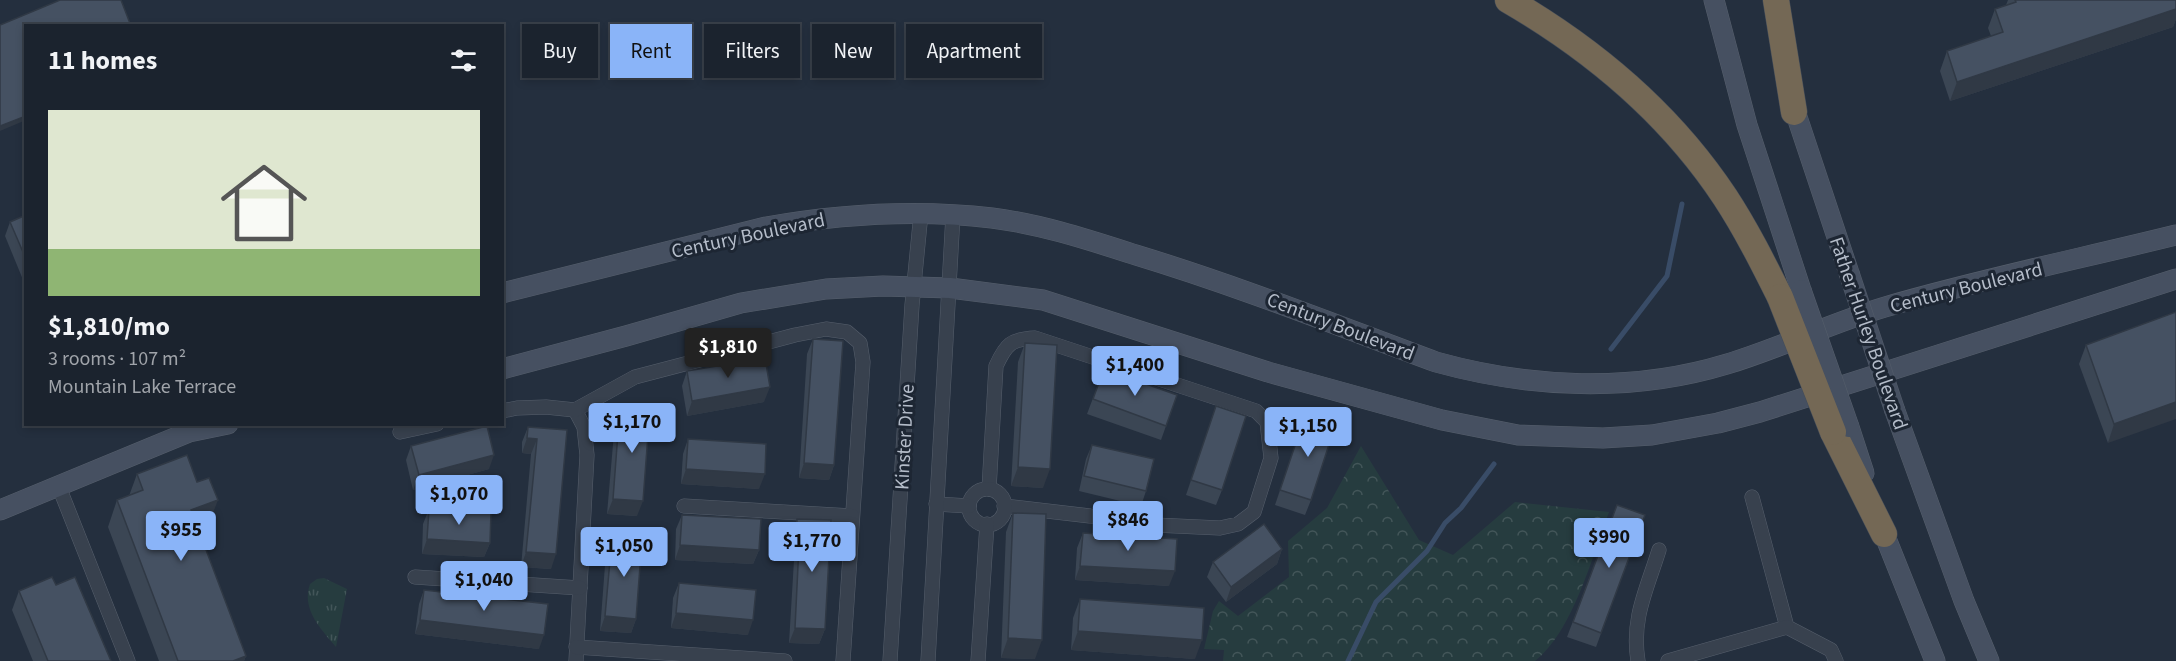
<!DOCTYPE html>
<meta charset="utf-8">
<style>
body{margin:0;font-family:"Source Sans 3",sans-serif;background:#242b36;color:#f1f3f6;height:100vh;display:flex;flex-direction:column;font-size:22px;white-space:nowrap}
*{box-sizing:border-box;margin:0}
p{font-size:20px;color:#a0a4aa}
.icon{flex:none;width:33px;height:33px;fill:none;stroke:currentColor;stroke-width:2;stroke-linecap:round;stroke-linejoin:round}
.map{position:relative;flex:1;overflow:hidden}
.sheet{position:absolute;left:24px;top:24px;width:480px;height:402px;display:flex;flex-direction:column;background:#1b232e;border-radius:0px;box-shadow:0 3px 9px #0003,0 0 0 2px #39404a}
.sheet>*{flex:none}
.guide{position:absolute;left:522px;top:24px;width:570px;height:54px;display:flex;gap:12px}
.price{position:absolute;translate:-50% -51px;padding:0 14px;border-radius:6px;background:#8ab4f8;color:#111;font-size:20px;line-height:39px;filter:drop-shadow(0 2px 3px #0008)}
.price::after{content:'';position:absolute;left:50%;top:36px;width:18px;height:14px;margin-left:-9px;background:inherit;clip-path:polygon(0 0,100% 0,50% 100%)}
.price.current{background:#222;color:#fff}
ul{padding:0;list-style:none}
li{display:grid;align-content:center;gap:12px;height:318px;padding:0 24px}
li+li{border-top:2px solid #39404a}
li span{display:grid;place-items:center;height:186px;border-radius:0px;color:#555}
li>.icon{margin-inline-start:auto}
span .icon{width:108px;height:108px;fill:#fffc;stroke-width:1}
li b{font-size:26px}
h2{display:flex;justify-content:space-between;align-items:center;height:72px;padding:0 24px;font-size:26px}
.chip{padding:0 21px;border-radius:0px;background:#1b232e;box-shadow:0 3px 9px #0003,0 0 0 2px #39404a;font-size:21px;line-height:54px}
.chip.current{background:#8ab4f8;color:#111}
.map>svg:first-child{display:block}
.forest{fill:url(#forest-crowns)}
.park{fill:url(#park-tufts)}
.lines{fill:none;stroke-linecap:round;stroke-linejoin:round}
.stream{stroke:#394c67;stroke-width:5}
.street-casing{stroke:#565f6c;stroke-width:15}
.secondary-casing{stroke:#565f6c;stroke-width:21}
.highway-casing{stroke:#434c59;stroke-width:27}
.street{stroke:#38414e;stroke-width:14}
.secondary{stroke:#465061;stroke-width:20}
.highway{stroke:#746855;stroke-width:26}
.secondary-bridge-casing{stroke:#565f6c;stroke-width:21;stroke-linecap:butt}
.highway-bridge-casing{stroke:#434c59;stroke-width:27;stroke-linecap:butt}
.secondary-bridge{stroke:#465061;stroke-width:20}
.highway-bridge{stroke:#746855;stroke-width:26}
.wall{fill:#3b4654}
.shaded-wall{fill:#303945}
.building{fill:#455162;stroke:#303945;stroke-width:1.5}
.labels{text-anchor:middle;stroke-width:6;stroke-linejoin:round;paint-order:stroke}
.street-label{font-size:20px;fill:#b4bcc9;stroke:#1d2633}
</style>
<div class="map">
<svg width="2176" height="661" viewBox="0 0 2176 661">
<defs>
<pattern id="forest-crowns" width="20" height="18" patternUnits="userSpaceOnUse" patternTransform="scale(1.5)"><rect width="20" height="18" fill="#263c3f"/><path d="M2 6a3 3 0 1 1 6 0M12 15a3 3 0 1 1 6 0" fill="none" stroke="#435659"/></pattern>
<pattern id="park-tufts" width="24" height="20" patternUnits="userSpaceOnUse" patternTransform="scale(1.5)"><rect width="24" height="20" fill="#263c3f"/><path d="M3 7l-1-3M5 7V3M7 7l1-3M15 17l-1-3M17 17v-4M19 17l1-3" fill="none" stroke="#435659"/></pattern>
</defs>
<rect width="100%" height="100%" fill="#242f3e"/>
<path class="forest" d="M1361 446 1419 540 1453 555 1515 502 1609 512C1592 557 1573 631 1535 661H1223L1224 650 1204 649 1213 611 1219 601 1238 616 1289 577 1288 541 1327 508Z"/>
<path class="park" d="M324 578 347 589 336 647C321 629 301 609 310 584L317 579Z"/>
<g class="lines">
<g class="stream">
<path d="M1611 349 1667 276 1682 204"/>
<path d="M1348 661 1376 602 1427 551 1445 523 1461 508 1494 464"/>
</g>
<defs>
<g id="street">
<path d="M575 410 584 427 587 455 576 661"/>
<path d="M502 411 517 408 546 407 575 410 635 377 795 335 826 329 847 332 860 343 863 362 843 661"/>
<path d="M400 432 437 424"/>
<path d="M59 487 128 661"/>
<path d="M989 489 996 366C1006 344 1011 339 1035 338L1256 411 1267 422 1271 458 1254 512 1238 524 1220 528 1133 524 1090 516 1004 506"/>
<circle cx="987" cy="507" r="18"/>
<path d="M1752 497 1787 627 1831 650 1836 661"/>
<path d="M936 504 969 506"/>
<path d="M684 506 852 516"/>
<path d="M415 577 580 588"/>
<path d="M576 647 785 661"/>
<path d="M890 661 912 305 921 213"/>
<path d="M928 661 953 215"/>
<path d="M978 661 987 524"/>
<path d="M1638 661C1631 619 1647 589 1659 550"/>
<path d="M1668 661 1787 627"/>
</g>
<g id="secondary">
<path d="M1714 0 1747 125 1801 290"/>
<path d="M1791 99 1849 273"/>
<path d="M502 293 766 227C840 214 916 209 992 218 1041 224 1089 240 1136 255 1238 286 1336 325 1436 362 1530 388 1632 393 1727 364 1780 348 1831 323 1885 307 1981 279 2079 259 2176 235"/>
<path d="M502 369 626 336 741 303 826 289 883 286 950 288 1043 300 1268 372 1442 420 1518 435 1603 438 1652 435 1718 423 1760 412 2176 279"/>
<path d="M1895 411 1964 601 1989 661"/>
<path d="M1849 427 1864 473"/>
<path d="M0 510 189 432 228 424"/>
<path d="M1879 521 1935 661"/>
</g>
<g id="highway">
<path d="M1508 0C1594 50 1670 114 1725 197 1746 229 1763 263 1780 297"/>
<path d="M1776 0 1794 112"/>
<path d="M1833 432 1884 534"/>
</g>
</defs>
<use href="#street" class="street-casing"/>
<use href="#secondary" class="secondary-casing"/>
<use href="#highway" class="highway-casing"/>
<use href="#street" class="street"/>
<use href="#secondary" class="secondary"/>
<use href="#highway" class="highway"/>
<defs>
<g id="secondary-bridge">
<path d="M1849 273 1895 411"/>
<path d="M1801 290 1849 427"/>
</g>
<path id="highway-bridge" d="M1780 297 1833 432"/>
</defs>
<use href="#secondary-bridge" class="secondary-bridge-casing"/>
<use href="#highway-bridge" class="highway-bridge-casing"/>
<use href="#secondary-bridge" class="secondary-bridge"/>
<use href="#highway-bridge" class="highway-bridge"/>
</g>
<g class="wall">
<path d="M2008 0H2176V19L2173 27 1950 101 1940 71 1947 51 1991 36 1988 28 1995 9 2006 5Z"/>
<path d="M26 215V287L5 236 10 222Z"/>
<path d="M2176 312 2108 443 2079 364 2086 345Z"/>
<path d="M813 339 834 465 829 480 799 478 807 354Z"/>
<path d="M1025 343 1043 488 1011 486 1018 362Z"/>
<path d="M1104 369 1177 395 1161 440 1087 414Z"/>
<path d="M687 371 764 402 687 416 682 386Z"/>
<path d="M620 406 637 516 607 514 615 421Z"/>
<path d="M1216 406 1222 490 1216 505 1186 495Z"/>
<path d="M1305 416 1311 500 1305 515 1275 505Z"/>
<path d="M528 427 567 430 551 569 521 567 531 454 522 453V442Z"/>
<path d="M688 439 759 489 681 484 683 454Z"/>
<path d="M1092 445 1146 491 1141 506 1079 491 1086 459Z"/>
<path d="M411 446 489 469 413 490 406 460Z"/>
<path d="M137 474 208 526 198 530 246 656 244 661H159L108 527 117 500 129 496Z"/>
<path d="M1617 505 1645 515 1596 647 1567 637Z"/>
<path d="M429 509 490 543 484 557 422 554 423 524Z"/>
<path d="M1013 513 1035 659 1001 658 1006 532Z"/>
<path d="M682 515 759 550 753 564 675 560 676 529Z"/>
<path d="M797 519 825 629 819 644 789 643 794 560 790 559 792 533Z"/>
<path d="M1083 533 1169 586 1075 580 1077 548Z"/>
<path d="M612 538 636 619 631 633 600 631 606 552Z"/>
<path d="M1282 549 1277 564 1226 602 1207 577 1213 562Z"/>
<path d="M679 583 748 635 671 628 673 598Z"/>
<path d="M56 585 111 661H33L12 610 19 591Z"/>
<path d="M424 590 539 649 415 634 419 604Z"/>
<path d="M1080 599 1195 659 1071 650 1073 618Z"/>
</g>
<g class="shaded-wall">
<path d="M2176 9V19L2173 27 1950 101 1957 82Z"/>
<path d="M26 116V120L0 131V126Z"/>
<path d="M770 387 764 402 687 416 692 401Z"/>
<path d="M2176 402V419L2108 443 2114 424Z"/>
<path d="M527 438 537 439 531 454 522 453Z"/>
<path d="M494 455 489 469 413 490 419 475Z"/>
<path d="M804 463 834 465 829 480 799 478Z"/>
<path d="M1018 467 1050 469 1043 488 1011 486Z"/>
<path d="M686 469 765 474 759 489 681 484Z"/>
<path d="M613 499 643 501 637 516 607 514Z"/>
<path d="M218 500 208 526 181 537 191 510Z"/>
<path d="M427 539 490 543 484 557 422 554Z"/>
<path d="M796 544 799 545 794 560 790 559Z"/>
<path d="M680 545 759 550 753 564 675 560Z"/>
<path d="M1282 549 1277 564 1226 602 1231 587Z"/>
<path d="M526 552 556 554 551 569 521 567Z"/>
<path d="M1080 566 1175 571 1169 586 1075 580Z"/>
<path d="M676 613 753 620 748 635 671 628Z"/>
<path d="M605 616 636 619 631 633 600 631Z"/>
<path d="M420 620 544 635 539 649 415 634Z"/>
<path d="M795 628 825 629 819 644 789 643Z"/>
<path d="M1078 631 1202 640 1195 659 1071 650Z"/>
<path d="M1008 638 1042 640 1035 659 1001 658Z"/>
<path d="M246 656 244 661H233Z"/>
</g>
<g class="building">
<path d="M60 0H121L131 26H26V116L0 126V25Z"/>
<path d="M2015 0H2176V9L1957 82 1947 51 2003 32 1995 9 2016 2Z"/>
<path d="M26 215V259L10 222Z"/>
<path d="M2176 312V402L2114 424 2086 345Z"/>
<path d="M813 339 843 341 834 465 804 463Z"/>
<path d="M1025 343 1057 345 1050 469 1018 467Z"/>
<path d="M765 358 770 387 692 401 687 371Z"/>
<path d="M1104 369 1177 395 1166 426 1093 399Z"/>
<path d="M620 406 650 408 643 501 613 499Z"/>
<path d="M1216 406 1246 416 1222 490 1191 480Z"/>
<path d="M1305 416 1335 426 1311 500 1280 490Z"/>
<path d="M487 426 494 455 419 475 411 446Z"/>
<path d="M528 427 567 430 556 554 526 552 537 439 527 438Z"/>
<path d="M688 439 766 444 765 474 686 469Z"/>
<path d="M1092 445 1154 459 1146 491 1084 476Z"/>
<path d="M187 455 197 482 209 478 218 500 191 510 246 656 233 661H178L117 500 143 490 137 474Z"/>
<path d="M1617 505 1645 515 1601 633 1573 622Z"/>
<path d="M429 509 491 512 490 543 427 539Z"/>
<path d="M1013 513 1046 514 1042 640 1008 638Z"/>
<path d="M682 515 761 519 759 550 680 545Z"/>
<path d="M797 519 831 520 825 629 795 628 799 545 796 544Z"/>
<path d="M1264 524 1282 549 1231 587 1213 562Z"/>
<path d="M1083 533 1177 539 1175 571 1080 566Z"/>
<path d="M612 538 642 540 636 619 605 616Z"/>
<path d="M52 577 56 585 75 577 111 661H48L19 591Z"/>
<path d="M679 583 756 590 753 620 676 613Z"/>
<path d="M424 590 548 604 544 635 420 620Z"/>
<path d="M1080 599 1204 608 1202 640 1078 631Z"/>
</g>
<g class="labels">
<g class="street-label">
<text transform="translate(748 235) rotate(-12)" y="7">Century Boulevard</text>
<text transform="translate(1966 287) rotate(-14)" y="7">Century Boulevard</text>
<text transform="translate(1341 326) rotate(21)" y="7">Century Boulevard</text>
<text transform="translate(1869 333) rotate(71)" y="7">Father Hurley Boulevard</text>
<text transform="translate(904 437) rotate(-87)" y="7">Kinster Drive</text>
</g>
</g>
</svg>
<b class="price current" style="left:728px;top:379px">$1,810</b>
<b class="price" style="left:1135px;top:397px">$1,400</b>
<b class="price" style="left:632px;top:454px">$1,170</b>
<b class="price" style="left:1308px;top:458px">$1,150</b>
<b class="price" style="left:459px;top:526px">$1,070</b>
<b class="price" style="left:1128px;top:552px">$846</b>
<b class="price" style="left:181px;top:562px">$955</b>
<b class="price" style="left:1609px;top:569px">$990</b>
<b class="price" style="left:812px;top:573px">$1,770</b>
<b class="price" style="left:624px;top:578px">$1,050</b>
<b class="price" style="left:484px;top:612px">$1,040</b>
<div class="guide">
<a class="chip">Buy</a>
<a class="chip current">Rent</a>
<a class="chip">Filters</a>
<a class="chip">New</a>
<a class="chip">Apartment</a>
</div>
<section class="sheet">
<h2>11 homes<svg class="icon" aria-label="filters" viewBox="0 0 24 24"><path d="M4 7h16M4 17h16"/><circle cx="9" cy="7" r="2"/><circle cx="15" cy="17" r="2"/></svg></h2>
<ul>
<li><span style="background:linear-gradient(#dfe7d0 75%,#8fb573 0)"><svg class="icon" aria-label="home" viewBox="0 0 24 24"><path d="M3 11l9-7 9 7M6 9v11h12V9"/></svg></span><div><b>$1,810/mo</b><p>3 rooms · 107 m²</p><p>Mountain Lake Terrace</p></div></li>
</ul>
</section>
</div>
